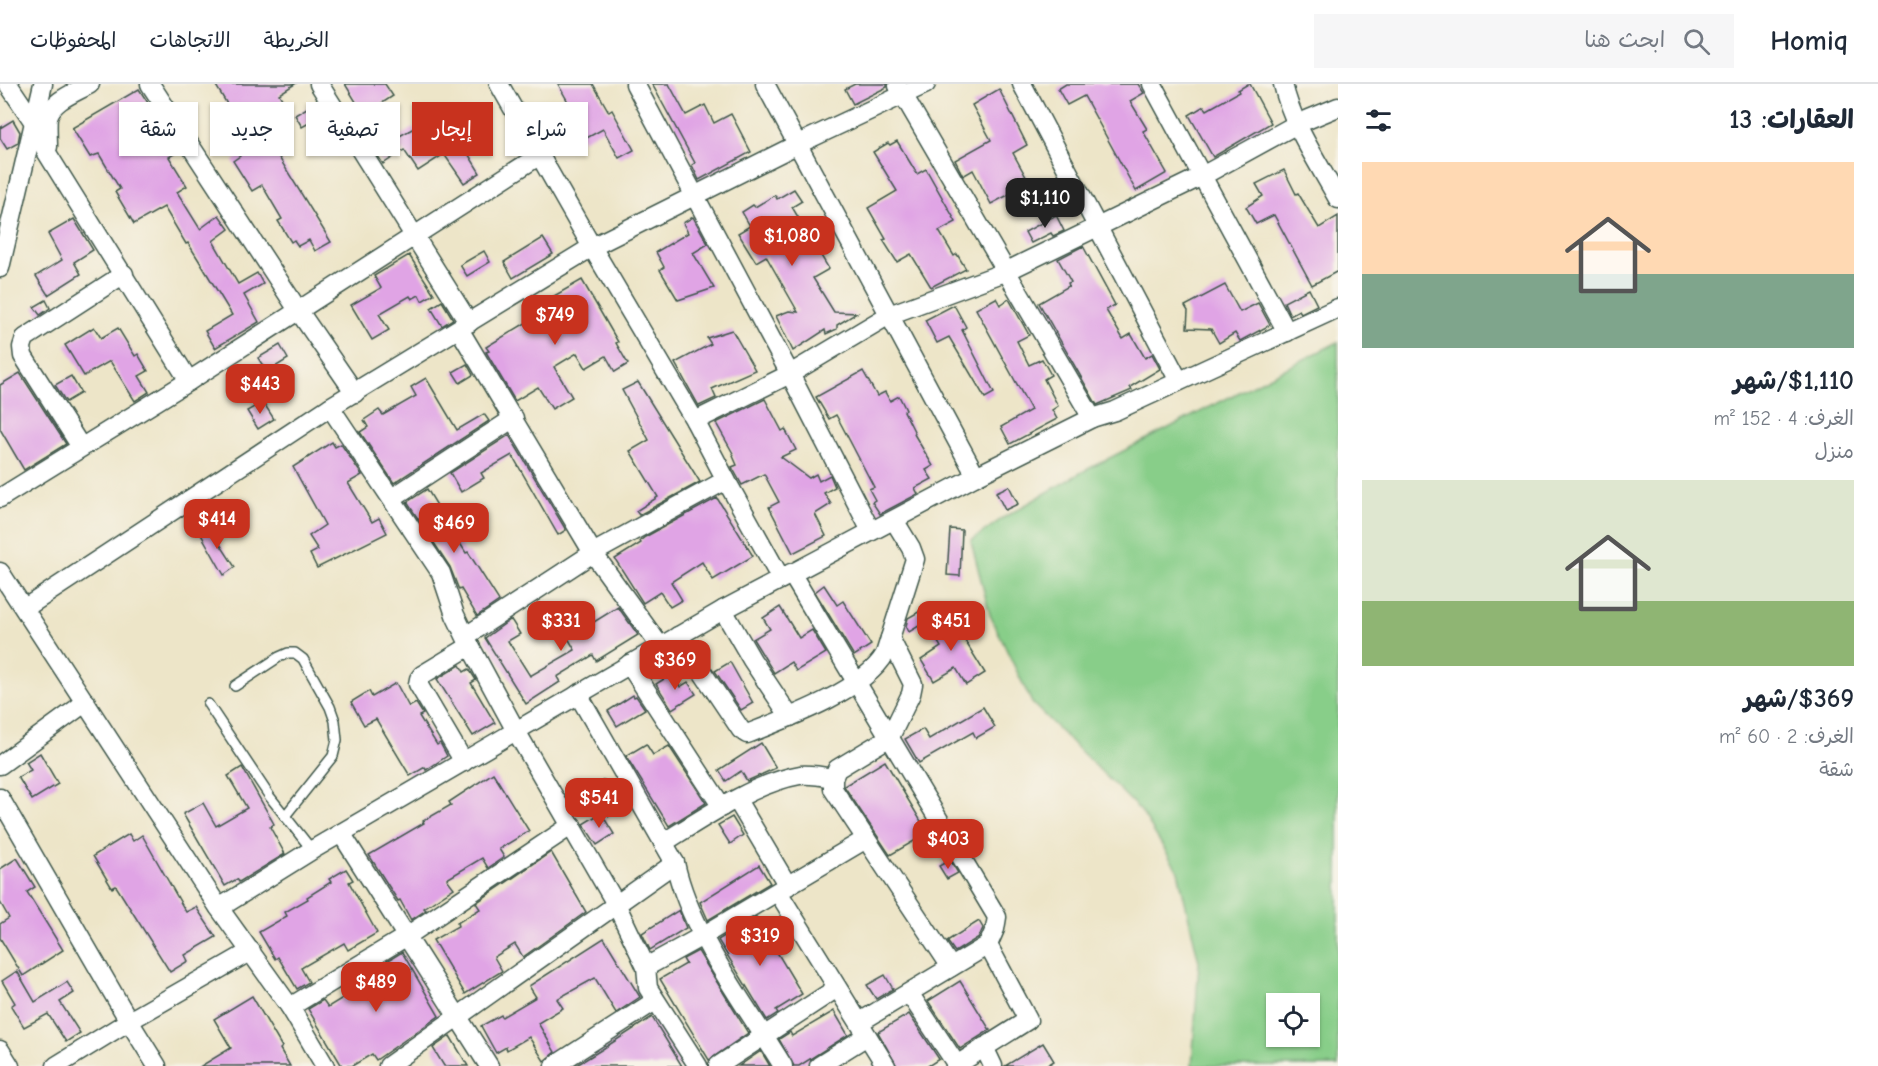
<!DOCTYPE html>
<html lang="ar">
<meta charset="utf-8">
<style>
body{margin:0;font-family:"Comic Neue","Playpen Sans Arabic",sans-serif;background:#f6f6f7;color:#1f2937;direction:rtl;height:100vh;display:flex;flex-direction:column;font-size:22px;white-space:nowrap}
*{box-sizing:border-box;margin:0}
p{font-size:20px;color:#747a83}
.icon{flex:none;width:33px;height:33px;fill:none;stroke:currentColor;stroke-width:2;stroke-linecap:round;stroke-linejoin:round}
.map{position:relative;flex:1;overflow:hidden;direction:ltr}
.details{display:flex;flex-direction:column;background:#fff;width:540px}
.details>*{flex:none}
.guide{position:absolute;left:18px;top:18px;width:570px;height:54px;direction:rtl;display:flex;gap:12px}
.buttons{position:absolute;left:1266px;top:909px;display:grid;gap:12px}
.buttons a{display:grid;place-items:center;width:54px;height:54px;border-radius:0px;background:#fff;box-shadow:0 2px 4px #0004;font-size:30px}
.price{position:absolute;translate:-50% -51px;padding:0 14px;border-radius:12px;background:#c8321e;color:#fff;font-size:20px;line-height:39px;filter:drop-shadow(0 2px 3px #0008)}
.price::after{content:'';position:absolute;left:50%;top:36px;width:18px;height:14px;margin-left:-9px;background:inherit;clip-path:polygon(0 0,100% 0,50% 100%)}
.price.current{background:#222;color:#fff}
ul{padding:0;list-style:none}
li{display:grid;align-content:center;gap:12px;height:318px;padding:0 24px}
li span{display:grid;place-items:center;height:186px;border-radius:0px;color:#555}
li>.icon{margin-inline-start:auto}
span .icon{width:108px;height:108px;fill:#fffc;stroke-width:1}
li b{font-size:26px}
h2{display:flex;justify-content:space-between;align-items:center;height:72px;padding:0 24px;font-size:26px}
.pill{padding:0 21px;border-radius:0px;background:#fff;box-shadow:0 2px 4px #0004;font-size:21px;line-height:54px}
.pill.current{background:#c8321e;color:#fff}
header{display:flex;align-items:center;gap:36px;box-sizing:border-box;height:84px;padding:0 30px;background:#fff;border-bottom:2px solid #e0e1e3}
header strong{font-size:28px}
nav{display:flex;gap:33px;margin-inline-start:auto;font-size:21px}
.search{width:420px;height:54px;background:#f6f6f7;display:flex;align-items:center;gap:15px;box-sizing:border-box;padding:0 21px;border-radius:0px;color:#747a83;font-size:22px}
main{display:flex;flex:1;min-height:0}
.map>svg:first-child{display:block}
.green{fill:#88ce89;stroke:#54865e;stroke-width:1.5;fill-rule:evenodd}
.building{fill:#e0a4e5}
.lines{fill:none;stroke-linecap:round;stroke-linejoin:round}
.lane-casing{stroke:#3e564a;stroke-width:12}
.street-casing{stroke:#3e564a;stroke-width:21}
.lane{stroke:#fff;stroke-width:9}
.street{stroke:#fff;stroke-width:18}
</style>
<header>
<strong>Homiq</strong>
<div class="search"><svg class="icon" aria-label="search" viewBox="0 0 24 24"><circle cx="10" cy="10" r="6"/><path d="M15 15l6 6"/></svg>ابحث هنا</div>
<nav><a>الخريطة</a><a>الاتجاهات</a><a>المحفوظات</a></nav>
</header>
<main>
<section class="details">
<h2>العقارات: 13<svg class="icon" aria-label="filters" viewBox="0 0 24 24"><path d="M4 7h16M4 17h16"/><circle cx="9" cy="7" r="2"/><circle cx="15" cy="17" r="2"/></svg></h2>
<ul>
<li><span style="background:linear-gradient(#ffd9b3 60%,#7fa58c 0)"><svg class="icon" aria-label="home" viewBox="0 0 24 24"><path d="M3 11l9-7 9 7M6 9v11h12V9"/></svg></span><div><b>$1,110/شهر</b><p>الغرف: 4 · 152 m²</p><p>منزل</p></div></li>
<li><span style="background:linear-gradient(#dfe7d0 65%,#8fb573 0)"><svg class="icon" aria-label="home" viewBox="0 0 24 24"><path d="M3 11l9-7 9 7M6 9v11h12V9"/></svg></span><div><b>$369/شهر</b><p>الغرف: 2 · 60 m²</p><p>شقة</p></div></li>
</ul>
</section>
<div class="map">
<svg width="1338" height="982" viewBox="0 0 1338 982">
<rect width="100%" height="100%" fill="#f7f3e8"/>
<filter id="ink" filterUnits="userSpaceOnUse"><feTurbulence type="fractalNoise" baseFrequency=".0167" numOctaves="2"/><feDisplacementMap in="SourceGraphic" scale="12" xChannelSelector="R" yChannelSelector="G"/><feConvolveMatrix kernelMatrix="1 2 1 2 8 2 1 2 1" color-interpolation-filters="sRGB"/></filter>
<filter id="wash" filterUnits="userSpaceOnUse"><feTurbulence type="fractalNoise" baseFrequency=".008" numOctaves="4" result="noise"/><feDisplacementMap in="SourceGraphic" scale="24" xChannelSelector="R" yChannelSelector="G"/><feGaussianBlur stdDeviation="1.35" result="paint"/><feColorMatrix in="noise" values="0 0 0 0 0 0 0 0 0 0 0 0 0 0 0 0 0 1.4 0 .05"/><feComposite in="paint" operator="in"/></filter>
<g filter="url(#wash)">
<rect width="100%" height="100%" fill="#ede5c8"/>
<path class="green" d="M1338 258V982H1192L1199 878 1178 787 1141 727 1032 619 990 531 971 457 1003 434 1082 388ZM1276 920H1310V952H1276Z"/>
<g id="blocks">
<g class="building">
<path d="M215 0H295L279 10 292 32 267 47 278 65 275 67 331 158 315 167 309 156 298 162 294 156 291 158 278 137 282 135 262 101 252 107 233 77 240 72 232 58 235 56 224 36 233 30Z"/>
<path d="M345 0H385L393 12 364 31Z"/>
<path d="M558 0H593L609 28 612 26 634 66 619 74 603 45 583 56 578 48 568 53 556 33 572 25Z"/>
<path d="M652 0H669L686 31 705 21 714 39 731 30 751 68 699 96 692 81 695 79Z"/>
<path d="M855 0H887V3L853 20 845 5Z"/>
<path d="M1066 0H1138L1144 9 1130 17 1147 45 1143 47 1167 89 1136 107 1084 12 1067 21 1058 5Z"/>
<path d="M1248 0H1250L1271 39 1213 73 1189 31 1204 22 1207 26 1239 8 1238 6Z"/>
<path d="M139 5 179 67 169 73 187 102 177 108 200 145 219 131 229 145 213 157 238 200 257 189 263 200 244 211 259 238 215 264 205 247 232 231 198 175 188 159 186 160 164 123 134 140 115 108 120 105 99 70 90 73 72 44Z"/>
<path d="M999 5 1027 61 1013 69 1031 102 1011 112 1010 110 991 120 973 86 963 92 955 76 991 56 972 21Z"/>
<path d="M312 21 320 33 302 43 295 31Z"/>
<path d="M13 36 20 48 18 59 7 65 0 54V44Z"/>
<path d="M450 40 480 89 464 99 444 70 418 87 404 66 383 80 374 66 414 44 423 57Z"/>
<path d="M897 57 917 90 926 85 956 138 939 147 954 172 957 170 966 185 931 203 911 170 897 178 883 156 886 155 868 124 897 107 873 68 888 59 890 61Z"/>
<path d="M1284 86 1296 110 1298 109 1319 144 1338 132V187L1312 201 1274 131 1256 140 1246 123 1263 112 1256 100Z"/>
<path d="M794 105 802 117 792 123 829 185 813 194 834 228 857 229 837 241V245L826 250 825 246 793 267 776 232 789 227 798 228 766 172 756 178 738 149 750 142 742 128 753 121 755 123 775 111 777 115Z"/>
<path d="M1056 131 1064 147 1053 152 1051 149 1031 159 1025 148Z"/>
<path d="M693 133 708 160 693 169 714 204 678 216 660 186 664 183 656 168 688 149 683 139Z"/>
<path d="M74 135 93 166 74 178 81 190 48 211 36 192 62 176 48 150Z"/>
<path d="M543 154 553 170 513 194 504 178Z"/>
<path d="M1083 162 1115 221 1106 226 1123 255 1131 250 1145 274 1152 270 1160 285 1130 303 1132 306 1097 321 1039 219 1069 202 1068 199 1071 198 1058 175Z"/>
<path d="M484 167 490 178 467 192 460 181Z"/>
<path d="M409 171 434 210 422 217 419 211 412 215 410 212 379 230 389 246 372 256 351 221 381 204 374 192Z"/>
<path d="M582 196 618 258 616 259 628 280 615 288 606 272 586 284 577 269 554 283 572 313 552 325 538 303 515 317 486 268 489 267 486 263 559 219 554 212Z"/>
<path d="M1225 201 1240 228 1258 219 1270 241 1240 257 1235 249 1219 259 1211 245 1187 244 1188 227 1185 222Z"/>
<path d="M1309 205 1317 221 1301 229 1299 226 1290 231 1284 218Z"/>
<path d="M996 214 1000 221 1009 215 1029 251 1017 257 1029 281 1042 275 1051 291 1044 295 1058 322 1052 326 1057 335 1010 360 1001 343 1031 326 976 225Z"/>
<path d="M46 216 50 224 40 231 34 223Z"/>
<path d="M442 217 453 235 442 242 431 224Z"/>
<path d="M954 221 966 243 962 246 994 309 985 314 949 253 937 259 925 236Z"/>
<path d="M94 243 101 254 118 244 135 272 138 270 148 287 139 292 149 308 135 317 110 277 84 292 65 261Z"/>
<path d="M732 246 755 286 712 305 716 314 699 322 675 279 711 260 707 254Z"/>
<path d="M280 261 288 275 267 288 258 274Z"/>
<path d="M467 280 473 291 460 299 453 288Z"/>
<path d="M863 287 877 312 885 308 890 317 899 312 906 326 904 327 915 349 914 350 933 382 926 386 932 395 915 404 918 410 880 430 872 418 875 416 869 405 874 403 842 342 836 331 829 335 816 313Z"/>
<path d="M20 289 66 360 24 386 0 345V301Z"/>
<path d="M71 292 81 309 66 318 55 301Z"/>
<path d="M426 294 457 346 484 330 489 337 394 399 360 348 368 343 364 336 379 326 383 331 416 312 411 303Z"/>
<path d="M638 298 700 398 639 431 636 427 658 413 630 367 649 356 622 306Z"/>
<path d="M765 315 782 347 785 345 796 366 781 373 809 394 816 390 819 397 830 391 835 403 824 409 831 420 815 430 826 452 793 469 769 423 779 418 764 390 742 401 732 383 737 381 733 372 734 371 716 339Z"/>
<path d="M263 318 274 335 258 345 247 327Z"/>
<path d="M509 351 566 446 558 451 512 371 481 389 484 394 461 408 450 389Z"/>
<path d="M332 358 335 363 341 360 362 391 348 399 372 438 379 434 387 449 317 484 310 470 318 466 309 452 325 441 293 383Z"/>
<path d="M1009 402 1018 420 1005 426 996 408Z"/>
<path d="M427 405 466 469 468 468 498 515 499 517 477 532 461 505 459 506 450 483 407 418Z"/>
<path d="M717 414 753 472 713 496 702 478 671 498 682 516 670 523 660 508 643 519 615 475 641 459 640 457 645 453Z"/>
<path d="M207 440 235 483 224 491 198 445Z"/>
<path d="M950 445 962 446 960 492 947 491Z"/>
<path d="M824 501 837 521 843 517 871 561 854 572 815 508Z"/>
<path d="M618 523 638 551 596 577 593 571 557 593 560 598 526 620 485 554 510 536 512 537 520 550 508 557 530 592 575 566 568 554Z"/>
<path d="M780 523 799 554 812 546 826 569 796 587 791 578 774 589 753 555 770 545 763 534Z"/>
<path d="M922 526 929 536 909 548 906 542 908 534Z"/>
<path d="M946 526 985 589 966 601 956 584 934 597 921 576 941 563 926 538Z"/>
<path d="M730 578 753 619 741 626 715 587Z"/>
<path d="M460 581 464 588 469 585 476 596 471 599 495 639 473 652 437 595Z"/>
<path d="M672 590 680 603 688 598 696 610 672 625 656 600Z"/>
<path d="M396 599 409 623 416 619 423 630 419 632 437 661 440 659 447 672 426 686 425 683 410 692 376 635 364 641 351 618 369 607 372 613Z"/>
<path d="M633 611 634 613 636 612 645 625 617 642 608 627Z"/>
<path d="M983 623 995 643 976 654 973 648 919 679 905 655 923 645 929 655Z"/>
<path d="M761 659 776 684 747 697 741 687 726 697 719 686Z"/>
<path d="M646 660 653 671 669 662 706 719 669 742 626 672Z"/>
<path d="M40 669 58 700 32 716 18 693 31 686 26 678Z"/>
<path d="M885 677 928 749 890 771 844 702Z"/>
<path d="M242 683 274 740 270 743 285 770 239 798 237 795 225 802 183 730 203 719 216 742 247 724 228 692Z"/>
<path d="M493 689 529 747 499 765 504 773 488 784 482 774 447 795 454 804 424 824 426 826 411 836 400 816 398 817 369 771 424 739 423 737 451 721 449 718Z"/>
<path d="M604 696 624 723 609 732 591 704Z"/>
<path d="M601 729 614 750 597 761 583 740Z"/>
<path d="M732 733 743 751 730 760 718 741Z"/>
<path d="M129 750 133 757 142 751 186 828 196 823 216 853 185 871 188 877 170 888 116 802 112 804 93 772Z"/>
<path d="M551 768 586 828 523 873 515 860 494 873 502 887 465 910 433 856 458 842 457 839 480 825 476 819Z"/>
<path d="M17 774 35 803 27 808 63 866 23 892 0 854V840L9 834 0 818V785Z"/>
<path d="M950 776 958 789 947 795 939 782Z"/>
<path d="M759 781 770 799 708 836 700 818Z"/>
<path d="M346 785 353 796 349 798 377 849 348 866 344 859 301 884 309 898 297 905 278 873 275 875 259 848 287 832 285 828 308 815 307 813 331 798 329 795Z"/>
<path d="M679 826 686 844 650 866 642 849Z"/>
<path d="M756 833 802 910 776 926 778 929 767 936 718 856Z"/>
<path d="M979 837 983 844 979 853 955 868 947 857Z"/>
<path d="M604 854 640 913 616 929 595 894 557 915 563 924 538 939 555 968 544 977 529 953 507 966 506 963 496 969 481 942 501 931 502 933 536 913 529 902Z"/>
<path d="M698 867 748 949 709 976 660 895 686 880 683 875Z"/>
<path d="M402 868 439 932 376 976 372 970 352 982H342L308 925 323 916 328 923 364 901 360 894Z"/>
<path d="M17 887 35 918 67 898 74 909 60 918 80 949 66 958 48 930 24 943 11 922 15 919 2 897Z"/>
<path d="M885 891 893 905 876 915 867 901Z"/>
<path d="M960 897 990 946 960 965 928 917Z"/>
<path d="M252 912 282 963 280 965 290 982H201L231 964 214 935Z"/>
<path d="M834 927 848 951 799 982H794L779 955 790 948 792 952Z"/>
<path d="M909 930 939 975 928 982H897L878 948Z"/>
<path d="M652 933 682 982H575L601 966Z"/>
<path d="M450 952 468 982H444L433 964Z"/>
<path d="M1043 959 1054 977 1046 982H1005Z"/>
<path d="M761 967 770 982H739Z"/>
</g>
</g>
</g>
<g filter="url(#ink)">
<use href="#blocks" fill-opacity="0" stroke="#3e564a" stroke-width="1.5"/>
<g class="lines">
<defs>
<g id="lane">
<path d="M235 602 279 573 288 569H295L303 575 330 623 335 637 337 656 333 672 285 732"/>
<path d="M208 620 270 713 312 766"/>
</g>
<g id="street">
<path d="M8 0 35 40 47 69 189 297"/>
<path d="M150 0 298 226 355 309"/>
<path d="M319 0 469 239"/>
<path d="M499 0 592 163 695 337 726 396 781 495"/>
<path d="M635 0 790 290 871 447"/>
<path d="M765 0 976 392"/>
<path d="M1022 0 1179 297"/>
<path d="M1152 0 1287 248"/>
<path d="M1283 0C1292 41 1318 78 1338 115"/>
<path d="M898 2 1092 334"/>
<path d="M48 63C48 54 47 42 48 33 52 16 77 8 90 0"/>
<path d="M0 184 43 0"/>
<path d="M459 245 593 469 660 562"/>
<path d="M330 323 441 489 455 531 470 562 516 647 616 820 646 883 648 904 698 982"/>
<path d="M695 337 790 290 889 231 1005 188 1202 92 1297 40 1338 23"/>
<path d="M81 363 23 272 22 263 25 254 124 190"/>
<path d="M0 414 189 297 540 71"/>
<path d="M392 414 514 334"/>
<path d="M0 488 219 824 290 923 325 982"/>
<path d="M791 489 997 833 995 845 988 861 860 938"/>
<path d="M25 524 330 323 592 163 798 60 926 0"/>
<path d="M723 526 752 576 790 633"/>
<path d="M466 552 593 469 726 396"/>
<path d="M678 552 741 646 747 650C786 635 865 606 885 570L915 475 911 464 894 436"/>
<path d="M890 554 913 600 911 610 890 653 837 685 833 694V705L951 883"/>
<path d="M629 580 722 723"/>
<path d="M578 610 675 779C691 851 745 919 783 982"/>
<path d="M464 678 418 600 419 595 422 591 470 562"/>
<path d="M0 681 86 618"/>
<path d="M0 714 129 937 157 982"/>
<path d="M737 716 788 802"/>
<path d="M341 749 489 982"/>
<path d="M663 759C703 734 754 699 800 691 811 690 822 692 833 694"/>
<path d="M778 808 886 982"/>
<path d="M219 824 312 766 723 526 976 392 1092 334 1115 327 1338 224"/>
<path d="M646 883 704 851 866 755"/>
<path d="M909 909 957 981"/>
<path d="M290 923 407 852 572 741"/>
<path d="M984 963 993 982"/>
<path d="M0 966 10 982"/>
<path d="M56 982 129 937 251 867"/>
<path d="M388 982 675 779"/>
<path d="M554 982 655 917"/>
<path d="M718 982 837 904"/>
<path d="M819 982 867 952"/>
<path d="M955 982 1028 936 988 861"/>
</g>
</defs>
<use href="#lane" class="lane-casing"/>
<use href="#street" class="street-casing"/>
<use href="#lane" class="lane"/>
<use href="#street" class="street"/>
</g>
</g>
</svg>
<div class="buttons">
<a><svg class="icon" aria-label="locate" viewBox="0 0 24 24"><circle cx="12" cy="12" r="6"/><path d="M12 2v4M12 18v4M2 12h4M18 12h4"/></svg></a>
</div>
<b class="price current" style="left:1045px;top:145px">$1,110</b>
<b class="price" style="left:792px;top:183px">$1,080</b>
<b class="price" style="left:555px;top:262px">$749</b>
<b class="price" style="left:260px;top:331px">$443</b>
<b class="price" style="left:217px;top:466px">$414</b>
<b class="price" style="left:454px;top:470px">$469</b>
<b class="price" style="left:561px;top:568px">$331</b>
<b class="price" style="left:951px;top:568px">$451</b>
<b class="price" style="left:675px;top:607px">$369</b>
<b class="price" style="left:599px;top:745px">$541</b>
<b class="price" style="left:948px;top:786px">$403</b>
<b class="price" style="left:760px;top:883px">$319</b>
<b class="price" style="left:376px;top:929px">$489</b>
<div class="guide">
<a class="pill">شراء</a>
<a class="pill current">إيجار</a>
<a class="pill">تصفية</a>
<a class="pill">جديد</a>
<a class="pill">شقة</a>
</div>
</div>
</main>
